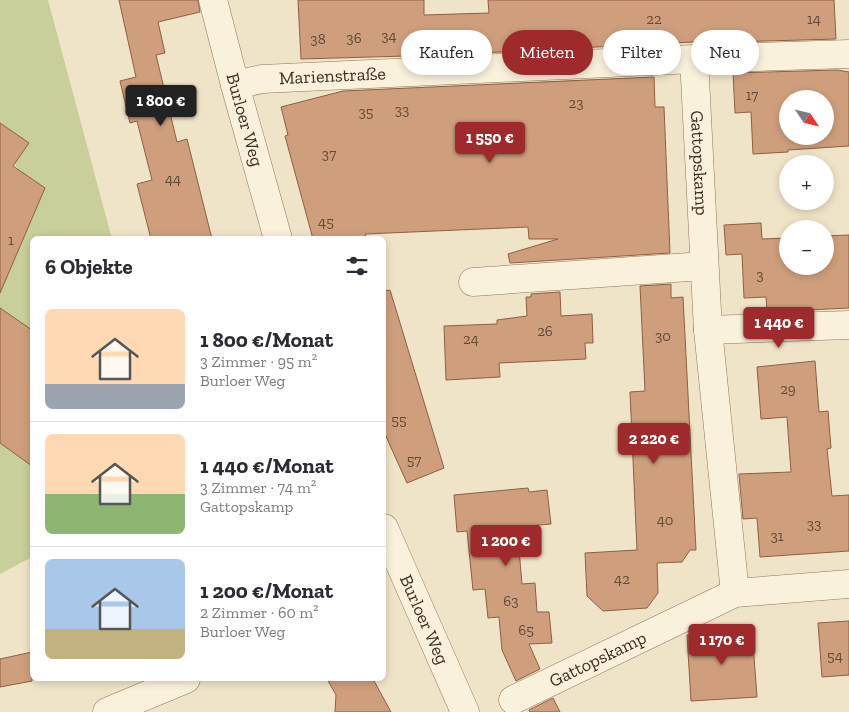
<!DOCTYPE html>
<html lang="de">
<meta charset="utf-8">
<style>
body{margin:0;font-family:"Zilla Slab",serif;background:#f7f7f7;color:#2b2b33;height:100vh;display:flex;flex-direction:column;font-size:19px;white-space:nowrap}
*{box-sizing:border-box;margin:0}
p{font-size:16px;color:#7c7c81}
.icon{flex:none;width:28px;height:28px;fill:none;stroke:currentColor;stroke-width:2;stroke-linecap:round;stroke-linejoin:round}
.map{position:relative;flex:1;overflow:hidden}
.panel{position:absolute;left:30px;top:236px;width:356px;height:445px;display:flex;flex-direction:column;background:#fff;border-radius:8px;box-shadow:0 2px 8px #0003}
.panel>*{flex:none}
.top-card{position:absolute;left:401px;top:30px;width:372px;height:45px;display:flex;gap:10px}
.needle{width:32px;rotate:125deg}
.fabs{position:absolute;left:779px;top:90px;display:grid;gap:10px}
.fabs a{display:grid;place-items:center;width:55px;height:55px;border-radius:50%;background:#fff;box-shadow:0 2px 8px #0003;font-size:25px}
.price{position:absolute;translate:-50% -42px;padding:0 11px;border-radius:5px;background:#9e2a2b;color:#fff;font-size:16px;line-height:32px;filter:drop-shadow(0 1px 2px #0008)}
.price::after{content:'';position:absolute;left:50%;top:30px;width:15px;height:11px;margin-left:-8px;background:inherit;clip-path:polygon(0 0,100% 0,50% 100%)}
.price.current{background:#222;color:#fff}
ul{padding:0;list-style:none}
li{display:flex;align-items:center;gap:15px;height:125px;padding:0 15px}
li+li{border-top:1px solid #e1e1e2}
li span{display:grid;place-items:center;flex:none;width:140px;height:100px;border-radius:8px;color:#555}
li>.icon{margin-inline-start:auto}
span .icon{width:60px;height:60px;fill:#fffc;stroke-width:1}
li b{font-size:21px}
h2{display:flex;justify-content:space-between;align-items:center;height:60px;padding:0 15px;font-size:21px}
.chip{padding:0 18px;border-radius:22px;background:#fff;box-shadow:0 2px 8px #0003;font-size:18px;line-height:45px}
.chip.current{background:#9e2a2b;color:#fff}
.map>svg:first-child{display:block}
.green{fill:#c9cf9b}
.building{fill:#cf9f7d;stroke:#8d5f41;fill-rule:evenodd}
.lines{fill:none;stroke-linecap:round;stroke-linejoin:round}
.minor-casing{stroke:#8d765c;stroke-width:29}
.minor{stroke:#faf1dc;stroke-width:28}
.labels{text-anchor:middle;stroke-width:4;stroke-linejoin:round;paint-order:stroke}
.number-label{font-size:15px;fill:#624a37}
.street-label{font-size:18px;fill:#3d2e20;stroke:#f7eed8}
</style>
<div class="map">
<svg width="849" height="712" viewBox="0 0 849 712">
<rect width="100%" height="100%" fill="#f0e4c8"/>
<path class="green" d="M0 0H48L112 239H32V557L0 574V277L26 193 8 144 0 135Z"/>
<g class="building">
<path d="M119 0H198L200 12 158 22 165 53 156 55 177 142 187 139 212 239H151L137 184 152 180 137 121 130 123 120 81 136 77Z"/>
<path d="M298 0H424V15L489 13 488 0H834L836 39 732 42V40L442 55 301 59Z"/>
<path d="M837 70 849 72V146L788 150V152L753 154 751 112 735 113 733 73ZM788 99H825V136H788Z"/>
<path d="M654 77 655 107H664L670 253 510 263 508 254 558 239H529L528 227 365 234 367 239H313L285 136 288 135 281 107 343 91Z"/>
<path d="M0 123 29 143 13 166 45 188 0 293Z"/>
<path d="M761 223 762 239 788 238V266H825V236L849 235V308L767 312 766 297 744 298 742 254 726 255 724 225Z"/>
<path d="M671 284V298L683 297 696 550H690L682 562 657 563 658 593 647 608 603 611 587 596 585 553 637 550 630 392 645 391 640 286Z"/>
<path d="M390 290 444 468 407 483 384 432V291Z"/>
<path d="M560 292 561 316 592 314 593 343H585L586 359 499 363 500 377 446 380 444 326 497 324V320L527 316 526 297H531V294Z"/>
<path d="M0 308 32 330V466L0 443Z"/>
<path d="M815 361 819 412 828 411 831 448 827 449 832 496 849 495V551L760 557 757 518 743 519 739 474 791 472 787 417 761 419 757 367Z"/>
<path d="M528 488 529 492 547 490 551 524 517 527 522 584 535 583 537 612H549L552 643 529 644 540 669 516 681 502 650 499 617 488 618 485 589 473 590 467 531 457 532 454 495Z"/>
<path d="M849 621V675L822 677 818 623Z"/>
<path d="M752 630 757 697 691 701 687 635Z"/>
<path d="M32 652V681L0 687V659Z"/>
<path d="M327 679H373L391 712H335L336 695Z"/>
<path d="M553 698 560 712H530L529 710Z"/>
</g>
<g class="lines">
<defs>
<g id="minor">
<path id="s1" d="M213 0 235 85 278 239"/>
<path id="s2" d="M694 59 708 330 735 593"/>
<path id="s3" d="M235 85 262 79 694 59 849 54"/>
<path d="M473 282 704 266"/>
<path d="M708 330 849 325"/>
<path id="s4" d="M384 528 465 712"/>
<path id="s5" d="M513 700 735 593 849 584"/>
<path d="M107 712 186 679"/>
</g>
</defs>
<use href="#minor" class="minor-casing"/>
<use href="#minor" class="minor"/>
</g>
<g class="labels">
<g class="number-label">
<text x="654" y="24">22</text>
<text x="814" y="24">14</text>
<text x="389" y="41">34</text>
<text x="354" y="43">36</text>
<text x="318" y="44">38</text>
<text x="752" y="100">17</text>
<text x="576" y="108">23</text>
<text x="402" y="115">33</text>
<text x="366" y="117">35</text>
<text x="329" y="159">37</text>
<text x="173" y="184">44</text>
<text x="326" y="227">45</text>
<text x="11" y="245">1</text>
<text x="760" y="280">3</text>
<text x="545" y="336">26</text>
<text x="663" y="341">30</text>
<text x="471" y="344">24</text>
<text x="788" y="394">29</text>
<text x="399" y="425">55</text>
<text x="414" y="465">57</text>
<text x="665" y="525">40</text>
<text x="814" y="529">33</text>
<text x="777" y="541">31</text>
<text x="622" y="584">42</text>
<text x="511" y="606">63</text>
<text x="526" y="635">65</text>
<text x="835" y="661">54</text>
</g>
<g class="street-label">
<text dy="6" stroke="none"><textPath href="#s3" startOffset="98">Marienstraße</textPath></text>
<text dy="6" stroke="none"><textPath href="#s1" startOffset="124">Burloer Weg</textPath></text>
<text dy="6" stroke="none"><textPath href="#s2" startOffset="104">Gattopskamp</textPath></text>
<text dy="6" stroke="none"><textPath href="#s4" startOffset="100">Burloer Weg</textPath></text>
<text dy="6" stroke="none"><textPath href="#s5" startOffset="94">Gattopskamp</textPath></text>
</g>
</g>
</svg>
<div class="fabs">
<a><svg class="needle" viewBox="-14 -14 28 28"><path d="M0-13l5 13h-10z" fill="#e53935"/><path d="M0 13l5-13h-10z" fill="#7c7c81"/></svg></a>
<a>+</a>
<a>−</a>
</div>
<b class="price current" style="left:161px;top:127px">1 800 €</b>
<b class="price" style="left:490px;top:164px">1 550 €</b>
<b class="price" style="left:779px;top:349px">1 440 €</b>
<b class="price" style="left:654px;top:465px">2 220 €</b>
<b class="price" style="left:506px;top:567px">1 200 €</b>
<b class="price" style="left:722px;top:666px">1 170 €</b>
<div class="top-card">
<a class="chip">Kaufen</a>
<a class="chip current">Mieten</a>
<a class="chip">Filter</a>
<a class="chip">Neu</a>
</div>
<section class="panel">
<h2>6 Objekte<svg class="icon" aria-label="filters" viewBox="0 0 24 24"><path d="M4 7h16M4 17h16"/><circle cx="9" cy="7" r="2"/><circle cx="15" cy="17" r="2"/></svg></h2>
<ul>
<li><span style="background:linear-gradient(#ffd9b3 75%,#9aa5b1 0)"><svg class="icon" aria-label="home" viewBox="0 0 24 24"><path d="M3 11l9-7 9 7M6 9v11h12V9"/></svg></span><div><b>1 800 €/Monat</b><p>3 Zimmer · 95 m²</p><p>Burloer Weg</p></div></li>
<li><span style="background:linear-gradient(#ffd9b3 60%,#8fb573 0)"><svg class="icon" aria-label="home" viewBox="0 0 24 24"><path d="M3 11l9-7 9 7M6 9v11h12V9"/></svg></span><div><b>1 440 €/Monat</b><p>3 Zimmer · 74 m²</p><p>Gattopskamp</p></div></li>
<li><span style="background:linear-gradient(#a9c7e8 70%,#c2b280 0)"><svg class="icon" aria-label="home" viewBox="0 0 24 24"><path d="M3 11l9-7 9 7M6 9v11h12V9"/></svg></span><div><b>1 200 €/Monat</b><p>2 Zimmer · 60 m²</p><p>Burloer Weg</p></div></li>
</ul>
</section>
</div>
